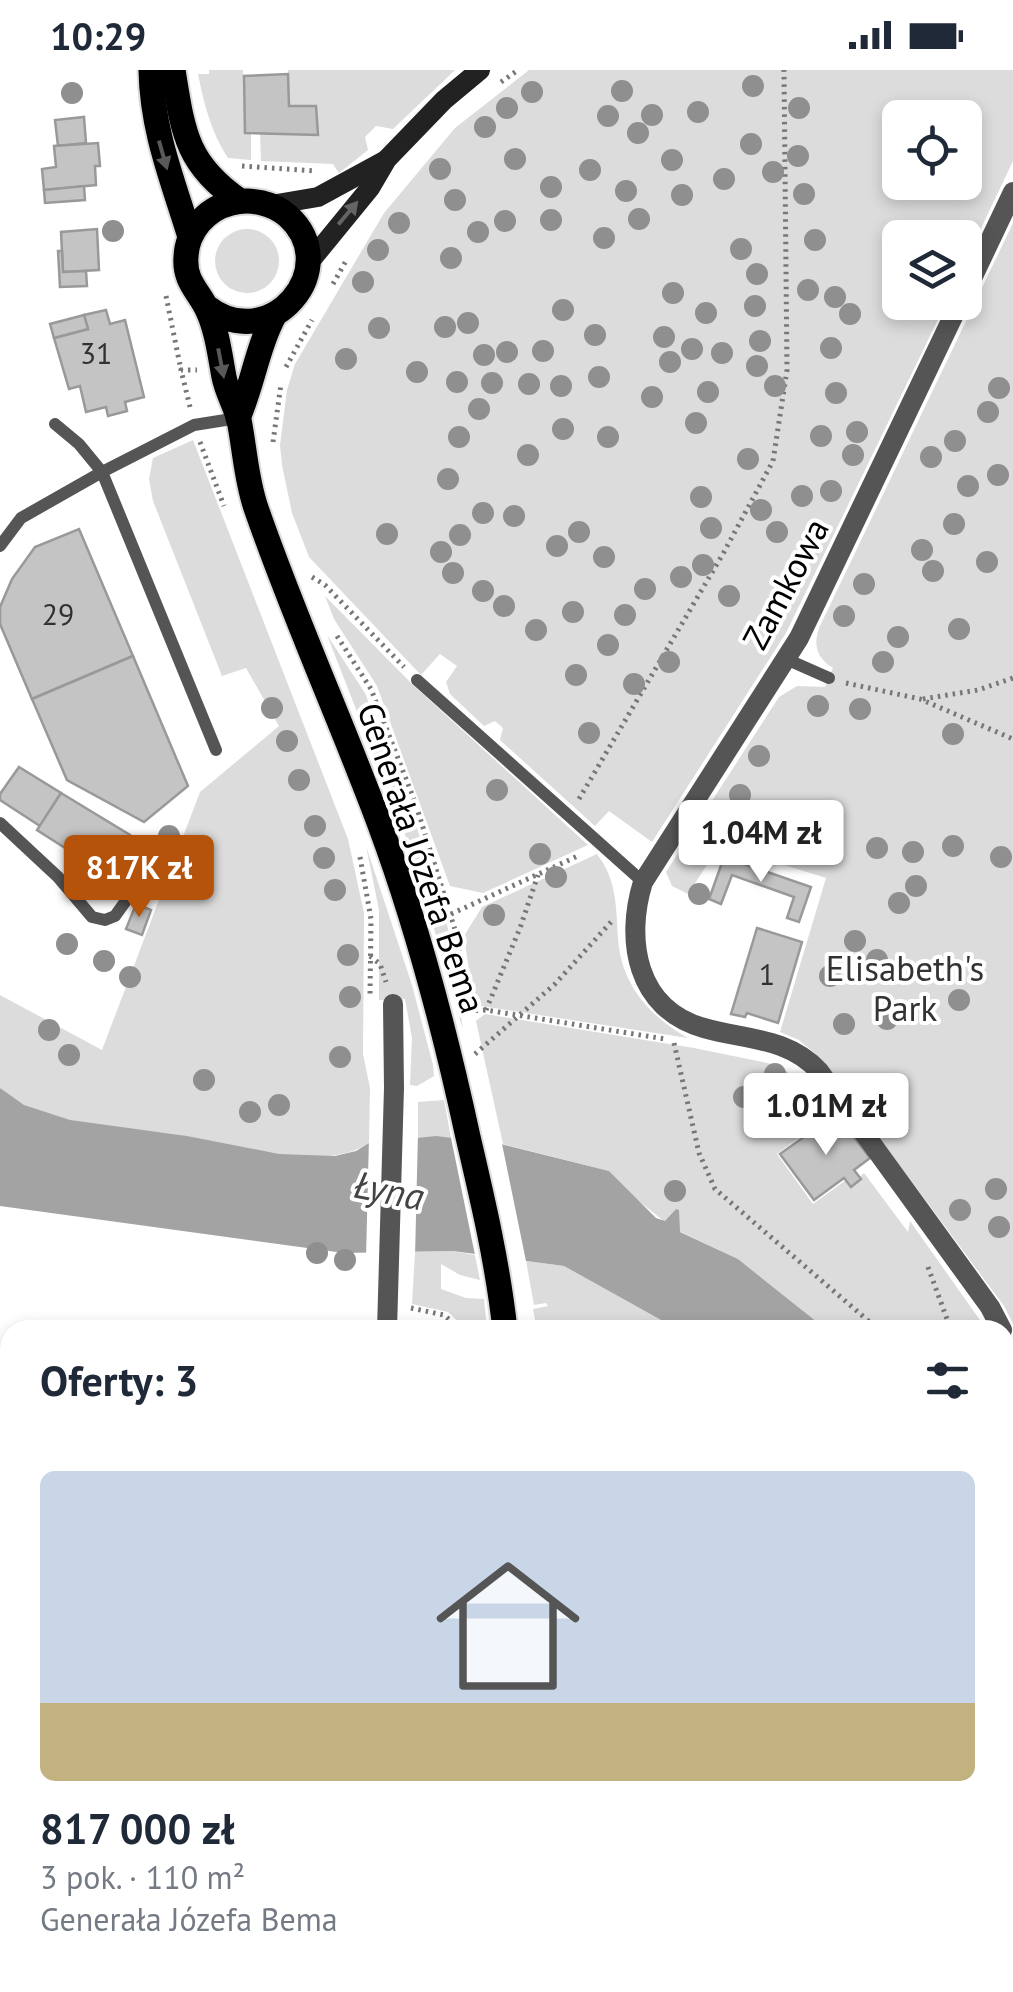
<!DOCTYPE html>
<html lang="pl">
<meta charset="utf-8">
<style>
body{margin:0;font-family:"PT Sans",sans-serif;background:#f2f2f3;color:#1f2937;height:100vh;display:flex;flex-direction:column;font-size:38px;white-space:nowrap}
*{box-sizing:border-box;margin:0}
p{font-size:32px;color:#747a83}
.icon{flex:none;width:55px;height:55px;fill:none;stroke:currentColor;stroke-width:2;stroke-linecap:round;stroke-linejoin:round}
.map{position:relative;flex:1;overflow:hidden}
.details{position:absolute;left:0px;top:1250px;width:1015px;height:672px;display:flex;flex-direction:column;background:#fff;border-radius:30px 30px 0 0;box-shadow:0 5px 15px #0003}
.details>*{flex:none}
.fabs{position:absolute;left:882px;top:30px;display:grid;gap:20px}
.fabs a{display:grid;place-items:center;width:100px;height:100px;border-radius:15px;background:#fff;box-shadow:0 5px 15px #0003;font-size:50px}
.price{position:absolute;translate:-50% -85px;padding:0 22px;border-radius:10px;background:#fff;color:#222;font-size:32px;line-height:65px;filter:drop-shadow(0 2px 5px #0008)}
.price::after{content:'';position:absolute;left:50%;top:60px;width:30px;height:22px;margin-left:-15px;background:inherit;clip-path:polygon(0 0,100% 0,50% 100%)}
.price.selected{background:#b45309;color:#fff}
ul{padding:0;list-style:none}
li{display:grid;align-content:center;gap:20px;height:530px;padding:0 40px}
li span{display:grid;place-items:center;height:310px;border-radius:15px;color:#555}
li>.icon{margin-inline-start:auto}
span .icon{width:180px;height:180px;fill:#fffc;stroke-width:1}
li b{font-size:42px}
h2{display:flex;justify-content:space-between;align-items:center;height:120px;padding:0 40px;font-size:42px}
.status{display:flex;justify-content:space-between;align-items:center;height:70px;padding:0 50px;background:#fff;direction:ltr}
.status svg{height:28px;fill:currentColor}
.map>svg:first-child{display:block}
.green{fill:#dcdcdc;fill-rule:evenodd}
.water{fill:#a3a3a3}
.pier{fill:#fff}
.building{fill:#c4c4c4;stroke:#999;stroke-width:2.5}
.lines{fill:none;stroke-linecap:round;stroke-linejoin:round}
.primary-casing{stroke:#dbdbdb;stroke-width:29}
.path{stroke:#777;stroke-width:5;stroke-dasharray:2.5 5;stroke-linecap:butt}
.lane{stroke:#555;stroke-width:12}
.street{stroke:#555;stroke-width:20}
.secondary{stroke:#222;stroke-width:20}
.primary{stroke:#000;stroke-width:25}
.tree{fill:#8f8f8f}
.oneway{fill:#595959}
.oneway2{fill:#646464}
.labels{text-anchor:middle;stroke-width:8;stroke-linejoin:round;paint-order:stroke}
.number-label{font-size:30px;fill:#313131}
.street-label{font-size:35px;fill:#000;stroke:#fff}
.park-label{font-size:35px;fill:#333;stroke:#fff}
.water-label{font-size:38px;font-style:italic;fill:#444;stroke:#fff}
</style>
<div class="status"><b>10:29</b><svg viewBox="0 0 49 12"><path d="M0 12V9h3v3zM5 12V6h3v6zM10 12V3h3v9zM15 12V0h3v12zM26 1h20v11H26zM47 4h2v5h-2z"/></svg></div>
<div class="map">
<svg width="1013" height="1922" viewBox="0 0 1013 1922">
<rect width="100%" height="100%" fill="#fff"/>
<g class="green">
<path d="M209 0H243L245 63H251V90L228 88C211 62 204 34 198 4H209Z"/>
<path d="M288 0H455L393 59 376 56 365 67 368 80 339 103 333 94 261 91 260 63 318 65 316 36H289Z"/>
<path d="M529 0H1013V91L965 192V168H900V232L946 233 786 563 652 772 609 741 595 756 500 670 503 658 495 651 484 656 450 624 446 612 457 596 440 584 421 605 309 487 292 443 282 395 280 375 287 320 295 294 384 143 455 58ZM900 48H965V112H900Z"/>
<path d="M1013 153V1254L1004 1236 820 988 799 970 780 962 826 808 720 775 688 824 672 816 666 802 779 627 797 616 825 617 833 598C817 588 813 576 819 558Z"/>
<circle cx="247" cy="191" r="32"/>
<path d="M193 370 348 769 364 843 363 984 370 1018 369 1073C324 1103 240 1077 190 1067 131 1055 46 1062 0 1018V925L102 980 200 722 279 656 246 598 222 606 153 431 149 409 153 388Z"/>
<path d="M325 526 413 615 588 775 483 823 450 816 377 616 334 549Z"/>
<path d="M327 565 365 623 417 758 449 862 463 960 413 785Z"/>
<path d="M366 776 412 915 433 995 434 1006 417 1016 410 1015 412 968 405 929 379 930V840Z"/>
<path d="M597 784C617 810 616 837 618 868 621 914 649 946 688 968L474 935 464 866 482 837Z"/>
<path d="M485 944 694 978 777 995 810 1017 831 1044 777 1084 813 1134 846 1110 850 1116 864 1103 908 1162 910 1151 987 1260H827L738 1189 679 1161 676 1139 665 1152 629 1123 609 1101 503 1074 476 951Z"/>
<path d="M444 1030 451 1068H418V1032Z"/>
<path d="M453 1181 475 1185 480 1210 460 1205 441 1194V1219L466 1228 484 1229 487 1260H467L448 1242 412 1234 415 1182Z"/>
<path d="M526 1191 564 1196 679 1260 580 1257 537 1260 533 1239 548 1236 546 1233 534 1235Z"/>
<path d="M1005 1290 1013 1305V1460L1005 1446Z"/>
<path d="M1005 1820 1013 1835V1922H921L917 1913 1005 1912Z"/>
</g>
<g class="water">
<path d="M0 1018 24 1035 70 1050 187 1066 279 1084 335 1086 356 1081 369 1073 436 1066 501 1074 609 1101 656 1148 665 1151 676 1139 679 1140 680 1162 738 1189 827 1260H679L564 1196 453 1181 344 1183 0 1136Z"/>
<path d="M1005 1446 1013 1460V1697L1005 1666Z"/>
</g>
<g class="pier">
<path d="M418 1063 415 1187 366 1188 369 1068Z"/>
<path d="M450 1063 501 1069 527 1196 476 1190Z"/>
</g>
<g class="building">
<path d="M288 4 289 36H316L318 65 245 63 244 6Z"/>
<path d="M84 47 86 73 58 76 55 50Z"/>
<path d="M98 73 100 96H95L96 115 44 120 42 99 56 97 54 76Z"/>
<path d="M84 116 85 130 45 133 44 120Z"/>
<path d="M97 159 99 200 63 202 61 162Z"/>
<path d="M58 181H62L63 202 86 201 87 216 60 217Z"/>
<path d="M106 240 110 254 125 250 144 327 125 332 127 341 108 346 106 337 86 342 80 316 69 319 54 268 88 259 84 245Z"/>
<path d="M84 245 88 259 54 268 50 254Z"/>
<path d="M79 459 133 586 32 629 0 554V537L12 509 35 477Z"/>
<path d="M133 586 188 716 144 752 67 710 32 629Z"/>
<path d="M19 697 61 723 40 756 0 730V724Z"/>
<path d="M61 723 130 765 106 804 37 760Z"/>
<path d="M724 787 811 817 799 852 787 848 794 827 732 805 721 834 709 829Z"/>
<path d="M136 834 151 840 142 865 126 859Z"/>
<path d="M757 858 802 872 778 953 747 943 745 947 731 944Z"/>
<path d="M836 1044 870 1088 854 1100 861 1109 851 1117 844 1108 814 1130 780 1084Z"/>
<path d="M0 1552H4L7 1604 0 1605Z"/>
<path d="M7 1722 10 1765H0V1723Z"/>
<path d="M10 1897V1912H109V1922H0V1898Z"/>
<path d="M652 1912H694L675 1922H658Z"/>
</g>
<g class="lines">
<defs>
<g id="primary">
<path d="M151 0C152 61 173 111 190 167"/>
<path d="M173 0C183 62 186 94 240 131"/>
<path d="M207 237C270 286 345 198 288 146 273 133 251 128 231 133 206 139 187 161 186 187 184 212 199 221 208 241 217 261 220 285 224 307 227 322 235 335 239 350 245 380 246 409 256 438 293 545 340 648 380 755 418 857 445 961 468 1067 483 1131 498 1195 505 1260"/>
<path d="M238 348C253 313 257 278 275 244"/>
<path d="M462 1922V1912"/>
<path d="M516 1922 517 1912"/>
</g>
</defs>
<use href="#primary" class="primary-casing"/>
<g class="path">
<path d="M501 12 518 0"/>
<path d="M242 96 316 101"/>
<path d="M333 214 347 189"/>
<path d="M166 226 181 300"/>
<path d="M286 297 312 250"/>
<path d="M190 337 181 300H197"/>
<path d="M200 372 224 436"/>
<path d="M273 372 281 314"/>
<path d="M312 507 325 515 404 597"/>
<path d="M337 566 371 619 415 732 457 866 466 930"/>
<path d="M846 613 920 629 1013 669"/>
<path d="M923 629 978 620 1013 608"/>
<path d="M579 729 724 482 773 391 787 300 784 0"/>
<path d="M360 787 371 849 370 925"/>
<path d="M451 844 580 785"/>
<path d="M370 886 380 894 386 912"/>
<path d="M486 940 520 858 538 805"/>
<path d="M468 941 486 940 665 969"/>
<path d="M674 973 699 1083 715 1119 879 1260"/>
<path d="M475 984 555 914 611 852"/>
<path d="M928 1197 951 1260"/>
<path d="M411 1238 444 1245 461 1260"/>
<path d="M1005 1389 1013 1402"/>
<path d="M0 1631 10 1630"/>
<path d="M1005 1807 1013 1822"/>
<path d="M0 1873H10"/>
<path d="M124 1922V1912"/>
<path d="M251 1922 288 1912"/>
<path d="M430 1922 432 1912"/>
</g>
<g class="lane">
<path d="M55 354 79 374 102 402 216 680"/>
<path d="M0 476 21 448 102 402 194 355 238 348"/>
<path d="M786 589 829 608"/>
<path d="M417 610 643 812"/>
<path d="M0 753 58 807 92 847 105 850 115 846 135 818"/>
<path d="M0 1420 6 1482H0"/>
<path d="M0 1683 10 1680"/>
<path d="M795 1912 801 1922"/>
<path d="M831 1912 836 1922"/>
</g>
<g class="street">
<path d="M965 223 1013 122"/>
<path d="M960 232 799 568 643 812C625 870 636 939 704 958 746 970 787 967 819 1001L990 1237 1002 1260"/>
<path d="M387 1260 394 1018 393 934"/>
<path d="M0 1829H10"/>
<path d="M319 1912 320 1922"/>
</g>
<g class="secondary">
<path d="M271 135 318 127 386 90"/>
<path d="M307 195 370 118 387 89 444 30 480 0"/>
</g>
<use href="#primary" class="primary"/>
</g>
<g class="tree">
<circle cx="753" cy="16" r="11"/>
<circle cx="622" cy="21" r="11"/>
<circle cx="532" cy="22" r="11"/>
<circle cx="72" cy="23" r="11"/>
<circle cx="507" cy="38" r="11"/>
<circle cx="799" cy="38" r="11"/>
<circle cx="698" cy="42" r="11"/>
<circle cx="652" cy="45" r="11"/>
<circle cx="608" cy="46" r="11"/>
<circle cx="485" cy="57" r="11"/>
<circle cx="638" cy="63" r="11"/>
<circle cx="751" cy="74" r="11"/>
<circle cx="798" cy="86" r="11"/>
<circle cx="515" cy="89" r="11"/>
<circle cx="672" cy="90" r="11"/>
<circle cx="440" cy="99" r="11"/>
<circle cx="590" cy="100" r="11"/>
<circle cx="773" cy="102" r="11"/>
<circle cx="724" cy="109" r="11"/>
<circle cx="551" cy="117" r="11"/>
<circle cx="626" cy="121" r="11"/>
<circle cx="804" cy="124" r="11"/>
<circle cx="682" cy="125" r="11"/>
<circle cx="455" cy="130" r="11"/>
<circle cx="639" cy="149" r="11"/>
<circle cx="551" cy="150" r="11"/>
<circle cx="505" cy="151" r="11"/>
<circle cx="399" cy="153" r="11"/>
<circle cx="113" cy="161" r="11"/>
<circle cx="478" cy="162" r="11"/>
<circle cx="604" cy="168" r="11"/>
<circle cx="815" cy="170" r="11"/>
<circle cx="741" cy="179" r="11"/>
<circle cx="378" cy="180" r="11"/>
<circle cx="451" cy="188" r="11"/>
<circle cx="757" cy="204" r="11"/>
<circle cx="363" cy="212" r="11"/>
<circle cx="808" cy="220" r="11"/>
<circle cx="673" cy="223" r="11"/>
<circle cx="835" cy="227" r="11"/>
<circle cx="755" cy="236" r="11"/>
<circle cx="563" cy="240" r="11"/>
<circle cx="706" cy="243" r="11"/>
<circle cx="850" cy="244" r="11"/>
<circle cx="468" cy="253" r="11"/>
<circle cx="445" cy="257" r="11"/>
<circle cx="379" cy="258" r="11"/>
<circle cx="595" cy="265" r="11"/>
<circle cx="664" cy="267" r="11"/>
<circle cx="760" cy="271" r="11"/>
<circle cx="831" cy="278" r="11"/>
<circle cx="692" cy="279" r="11"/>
<circle cx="543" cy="281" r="11"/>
<circle cx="507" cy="282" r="11"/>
<circle cx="722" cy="283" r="11"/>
<circle cx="484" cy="285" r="11"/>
<circle cx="346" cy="289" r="11"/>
<circle cx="670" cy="292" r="11"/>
<circle cx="757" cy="296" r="11"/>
<circle cx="417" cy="302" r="11"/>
<circle cx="599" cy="307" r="11"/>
<circle cx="457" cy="312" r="11"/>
<circle cx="492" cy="313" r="11"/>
<circle cx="529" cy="314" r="11"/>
<circle cx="561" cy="316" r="11"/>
<circle cx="775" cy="316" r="11"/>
<circle cx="999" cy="318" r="11"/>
<circle cx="708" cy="322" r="11"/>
<circle cx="836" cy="323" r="11"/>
<circle cx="652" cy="327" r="11"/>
<circle cx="479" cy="339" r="11"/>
<circle cx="988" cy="342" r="11"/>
<circle cx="696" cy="353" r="11"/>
<circle cx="563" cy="359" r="11"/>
<circle cx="857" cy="362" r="11"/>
<circle cx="821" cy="366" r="11"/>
<circle cx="459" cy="367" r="11"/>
<circle cx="608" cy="367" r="11"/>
<circle cx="955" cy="371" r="11"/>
<circle cx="528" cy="385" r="11"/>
<circle cx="853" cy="385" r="11"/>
<circle cx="931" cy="387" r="11"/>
<circle cx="748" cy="389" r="11"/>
<circle cx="998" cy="405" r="11"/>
<circle cx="448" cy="409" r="11"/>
<circle cx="968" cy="416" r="11"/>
<circle cx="831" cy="421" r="11"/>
<circle cx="802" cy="426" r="11"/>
<circle cx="701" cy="427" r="11"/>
<circle cx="761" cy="440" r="11"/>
<circle cx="483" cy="443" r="11"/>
<circle cx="514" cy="446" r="11"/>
<circle cx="954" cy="454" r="11"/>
<circle cx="711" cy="458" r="11"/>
<circle cx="579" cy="462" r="11"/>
<circle cx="777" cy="462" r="11"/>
<circle cx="387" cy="464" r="11"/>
<circle cx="460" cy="465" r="11"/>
<circle cx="557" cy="476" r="11"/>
<circle cx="922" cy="480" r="11"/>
<circle cx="441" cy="482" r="11"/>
<circle cx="604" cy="487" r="11"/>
<circle cx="987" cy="492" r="11"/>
<circle cx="703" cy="495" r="11"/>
<circle cx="933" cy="501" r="11"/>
<circle cx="453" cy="503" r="11"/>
<circle cx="681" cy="507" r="11"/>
<circle cx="864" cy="514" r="11"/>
<circle cx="645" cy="519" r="11"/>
<circle cx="483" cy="521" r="11"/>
<circle cx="729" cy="526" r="11"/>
<circle cx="504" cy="536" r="11"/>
<circle cx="573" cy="542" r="11"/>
<circle cx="625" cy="545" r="11"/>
<circle cx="844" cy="546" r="11"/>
<circle cx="959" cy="559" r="11"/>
<circle cx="536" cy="560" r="11"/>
<circle cx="898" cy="567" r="11"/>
<circle cx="608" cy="575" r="11"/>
<circle cx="669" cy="592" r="11"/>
<circle cx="883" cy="592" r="11"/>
<circle cx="576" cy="605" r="11"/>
<circle cx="634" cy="614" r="11"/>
<circle cx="818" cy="636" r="11"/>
<circle cx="272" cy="638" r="11"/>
<circle cx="860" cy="639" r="11"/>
<circle cx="589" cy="663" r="11"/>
<circle cx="953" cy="664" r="11"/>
<circle cx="287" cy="671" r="11"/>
<circle cx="759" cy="686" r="11"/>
<circle cx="299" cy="710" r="11"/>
<circle cx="497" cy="720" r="11"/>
<circle cx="740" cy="725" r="11"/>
<circle cx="315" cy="756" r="11"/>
<circle cx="169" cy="766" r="11"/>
<circle cx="708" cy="766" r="11"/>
<circle cx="953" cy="776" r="11"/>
<circle cx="877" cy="778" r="11"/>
<circle cx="913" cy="782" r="11"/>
<circle cx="540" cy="784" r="11"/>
<circle cx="1001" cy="787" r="11"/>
<circle cx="324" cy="788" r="11"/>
<circle cx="156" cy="793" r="11"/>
<circle cx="556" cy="807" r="11"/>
<circle cx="916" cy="816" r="11"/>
<circle cx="335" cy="820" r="11"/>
<circle cx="699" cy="824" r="11"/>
<circle cx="899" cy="833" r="11"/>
<circle cx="494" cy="845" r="11"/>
<circle cx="855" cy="871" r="11"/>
<circle cx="67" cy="874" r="11"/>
<circle cx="348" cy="885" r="11"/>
<circle cx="877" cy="890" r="11"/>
<circle cx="104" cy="891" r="11"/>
<circle cx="830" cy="906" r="11"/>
<circle cx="130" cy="907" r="11"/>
<circle cx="350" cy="927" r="11"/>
<circle cx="959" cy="930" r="11"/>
<circle cx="887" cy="949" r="11"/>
<circle cx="844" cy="954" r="11"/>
<circle cx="49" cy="960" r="11"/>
<circle cx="69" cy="985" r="11"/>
<circle cx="340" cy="987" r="11"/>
<circle cx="775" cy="1004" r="11"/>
<circle cx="204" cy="1010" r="11"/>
<circle cx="744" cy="1027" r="11"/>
<circle cx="279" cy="1035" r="11"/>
<circle cx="250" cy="1042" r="11"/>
<circle cx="996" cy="1119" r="11"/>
<circle cx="675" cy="1121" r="11"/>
<circle cx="960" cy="1140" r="11"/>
<circle cx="999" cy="1157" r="11"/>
<circle cx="317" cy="1183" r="11"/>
<circle cx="345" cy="1190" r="11"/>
</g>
<defs><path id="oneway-solid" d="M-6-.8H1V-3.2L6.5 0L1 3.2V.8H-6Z" transform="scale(2.5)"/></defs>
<g class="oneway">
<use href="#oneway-solid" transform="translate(163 85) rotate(74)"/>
<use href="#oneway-solid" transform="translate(221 293) rotate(79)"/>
</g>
<use class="oneway2" href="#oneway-solid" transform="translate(348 143) rotate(-50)"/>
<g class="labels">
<g class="number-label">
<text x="96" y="294">31</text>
<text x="58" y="555">29</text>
<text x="767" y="915">1</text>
</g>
<g class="street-label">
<text transform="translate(786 514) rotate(-62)" y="12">Zamkowa</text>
<text transform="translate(421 788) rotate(71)" y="12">Generała Józefa Bema</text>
</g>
<g class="park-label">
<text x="905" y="911">Elisabeth's<tspan x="905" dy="40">Park</tspan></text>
</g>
<g class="water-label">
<text transform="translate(389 1121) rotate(11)" y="13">Łyna</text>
</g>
</g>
</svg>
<div class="fabs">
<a><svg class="icon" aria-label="locate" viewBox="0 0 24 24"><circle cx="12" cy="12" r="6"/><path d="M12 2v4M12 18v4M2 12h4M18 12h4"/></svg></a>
<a><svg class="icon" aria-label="layers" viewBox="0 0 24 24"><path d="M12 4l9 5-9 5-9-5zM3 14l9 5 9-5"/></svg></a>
</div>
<b class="price" style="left:761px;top:815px">1.04M zł</b>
<b class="price selected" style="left:139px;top:850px">817K zł</b>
<b class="price" style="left:826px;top:1088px">1.01M zł</b>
<section class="details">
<h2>Oferty: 3<svg class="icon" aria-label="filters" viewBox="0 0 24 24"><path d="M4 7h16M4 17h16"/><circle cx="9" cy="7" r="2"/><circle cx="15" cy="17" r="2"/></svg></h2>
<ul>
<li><span style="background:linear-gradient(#c9d6e8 75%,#c2b280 0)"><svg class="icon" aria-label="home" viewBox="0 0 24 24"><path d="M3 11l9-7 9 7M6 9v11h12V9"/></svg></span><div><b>817 000 zł</b><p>3 pok. · 110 m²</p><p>Generała Józefa Bema</p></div></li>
</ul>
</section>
</div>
